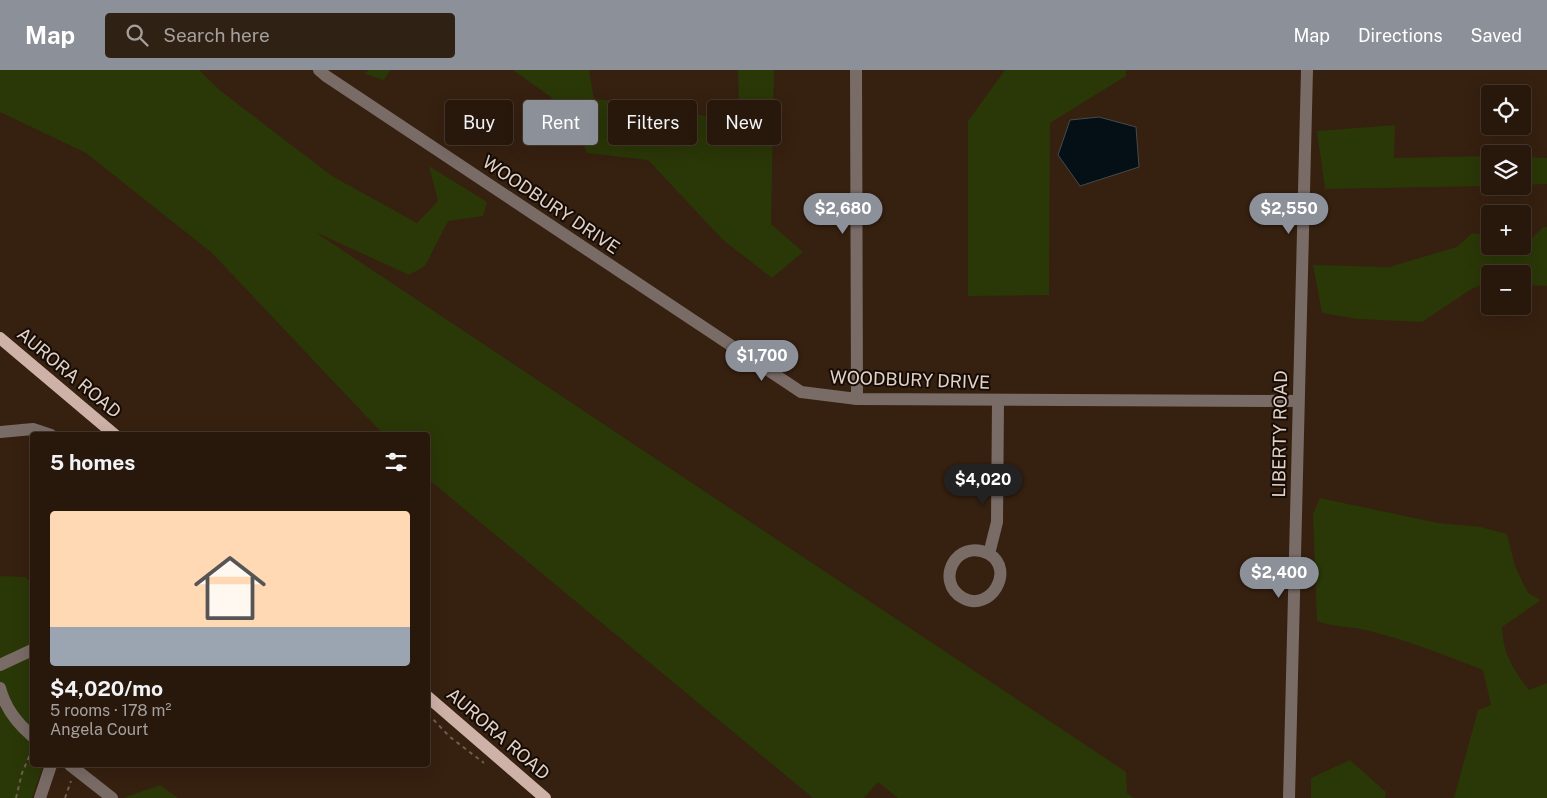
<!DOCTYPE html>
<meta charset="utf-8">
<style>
body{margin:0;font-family:"Public Sans",sans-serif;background:#302115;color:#f1f3f6;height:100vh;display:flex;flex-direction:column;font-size:19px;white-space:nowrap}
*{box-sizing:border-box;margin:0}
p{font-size:16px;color:#a5a09d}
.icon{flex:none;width:28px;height:28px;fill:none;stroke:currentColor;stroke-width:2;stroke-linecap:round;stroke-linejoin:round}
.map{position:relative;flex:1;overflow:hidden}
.sheet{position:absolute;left:30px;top:362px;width:400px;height:335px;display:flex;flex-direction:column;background:#28180c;border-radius:5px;box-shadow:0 5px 20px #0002,0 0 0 1px #44372d}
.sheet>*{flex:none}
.hud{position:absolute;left:445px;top:30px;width:475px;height:45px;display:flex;gap:10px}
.tools{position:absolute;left:1481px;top:15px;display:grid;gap:10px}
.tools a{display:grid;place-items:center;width:50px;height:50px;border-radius:5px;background:#28180c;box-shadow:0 5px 20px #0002,0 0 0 1px #44372d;font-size:25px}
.price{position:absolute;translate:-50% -42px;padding:0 11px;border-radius:18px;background:#8c9099;color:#fff;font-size:16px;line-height:32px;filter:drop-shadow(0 1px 2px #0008)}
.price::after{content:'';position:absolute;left:50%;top:30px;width:15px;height:11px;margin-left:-8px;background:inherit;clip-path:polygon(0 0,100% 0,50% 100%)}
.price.current{background:#222;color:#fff}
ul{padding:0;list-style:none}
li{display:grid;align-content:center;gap:10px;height:265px;padding:0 20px}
li span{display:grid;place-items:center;height:155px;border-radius:5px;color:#555}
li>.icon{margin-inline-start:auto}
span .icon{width:90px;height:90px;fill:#fffc;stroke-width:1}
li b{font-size:21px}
h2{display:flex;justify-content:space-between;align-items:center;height:60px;padding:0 20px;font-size:21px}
.tag{padding:0 18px;border-radius:5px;background:#28180c;box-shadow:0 5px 20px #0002,0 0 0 1px #44372d;font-size:18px;line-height:45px}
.tag.current{background:#8c9099;color:#fff}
header{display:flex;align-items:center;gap:30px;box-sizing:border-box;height:70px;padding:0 25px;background:#8c9099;color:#fff}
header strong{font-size:24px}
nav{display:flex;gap:28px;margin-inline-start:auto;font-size:18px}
.search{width:350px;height:45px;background:#302115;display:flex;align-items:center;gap:12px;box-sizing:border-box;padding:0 18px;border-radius:5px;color:#a5a09d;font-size:19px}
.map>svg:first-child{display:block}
.green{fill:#2a3707}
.water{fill:#051016;stroke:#474a4b}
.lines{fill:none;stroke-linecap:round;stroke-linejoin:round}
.path{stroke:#705c4e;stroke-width:2;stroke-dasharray:4 4;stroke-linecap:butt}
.minor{stroke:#796b66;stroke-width:12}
.major{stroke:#ceb1a7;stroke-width:12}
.labels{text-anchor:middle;stroke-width:4;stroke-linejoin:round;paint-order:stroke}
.street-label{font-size:18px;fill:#e2d2c8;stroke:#160c06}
</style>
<header>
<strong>Map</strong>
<div class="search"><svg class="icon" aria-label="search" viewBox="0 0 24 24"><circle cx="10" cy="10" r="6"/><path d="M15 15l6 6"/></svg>Search here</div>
<nav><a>Map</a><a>Directions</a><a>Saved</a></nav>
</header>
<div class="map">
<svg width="1547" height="728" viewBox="0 0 1547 728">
<rect width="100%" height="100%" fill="#362010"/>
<g class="green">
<path d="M0 0H199L222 22 332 106 417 153 438 131 429 96 487 132 483 146 448 151 425 196 409 205 315 162 1126 702 1127 723 1134 728H898L878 712 864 728H813L428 409V365H384L212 183 86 83 0 42Z"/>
<path d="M368 0H390L384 10 365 4Z"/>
<path d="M513 0H589L594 29 628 32 646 41 652 71 693 74 692 44 739 50 738 0H774L771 154 803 182 772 208 723 170 648 90 587 83 576 54 552 28Z"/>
<path d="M1005 0H1126V6L1050 53 1049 225 968 226V51Z"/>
<path d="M1395 55 1394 88 1490 86V116L1325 119 1317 61Z"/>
<path d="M1523 87 1547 88V114L1523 115Z"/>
<path d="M1543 157H1547V216L1523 215 1522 204H1490V211L1470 220 1422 252 1358 249 1322 243 1313 195 1389 197 1457 177 1472 163 1490 166V176H1522L1523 168H1532Z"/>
<path d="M1320 428 1438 453 1481 457 1507 464 1515 496 1528 523 1541 530 1502 557C1503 584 1513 599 1529 620L1547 613V728H1454L1478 640 1491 635 1483 600C1445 585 1409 571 1370 561 1352 556 1334 558 1317 551L1313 444Z"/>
<path d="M0 506 25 507 32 513V695H43L32 728H0Z"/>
<path d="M1350 690 1386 722 1385 728H1311V708Z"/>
<path d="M160 715 178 728H123Z"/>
</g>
<path class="water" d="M1099 47 1136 57 1139 97 1080 116 1058 85 1070 50Z"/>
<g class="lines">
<g class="path">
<path d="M428 644 450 667 484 693"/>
<path d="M16 728 22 703 32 680"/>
<path d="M65 728 71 711"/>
</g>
<g class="minor">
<path d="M319 0 326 6 801 322 857 329 1298 331"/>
<path d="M856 0 857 329"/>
<path d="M0 362 33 359 51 365"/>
<path d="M989 484C956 467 934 512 963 528 990 543 1016 500 989 484L997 452 998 331"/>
<path d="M0 595 32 580"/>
<path d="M0 618C5 638 17 653 32 666"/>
<path d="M70 695 112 728"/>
<path d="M40 728 51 695"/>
<path d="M1289 728 1307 0"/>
</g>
<g class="major">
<path d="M0 268 115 365"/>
<path d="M428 627 545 728"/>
</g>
</g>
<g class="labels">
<g class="street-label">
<text transform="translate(551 135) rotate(34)" y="6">WOODBURY DRIVE</text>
<text transform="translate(69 303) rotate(40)" y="6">AURORA ROAD</text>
<text transform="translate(910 310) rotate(2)" y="6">WOODBURY DRIVE</text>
<text transform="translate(1280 364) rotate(-89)" y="6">LIBERTY ROAD</text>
<text transform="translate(498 664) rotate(41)" y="6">AURORA ROAD</text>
</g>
</g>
</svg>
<div class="tools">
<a><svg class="icon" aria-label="locate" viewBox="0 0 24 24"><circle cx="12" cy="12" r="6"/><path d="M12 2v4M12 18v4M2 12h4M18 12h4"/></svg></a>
<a><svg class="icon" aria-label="layers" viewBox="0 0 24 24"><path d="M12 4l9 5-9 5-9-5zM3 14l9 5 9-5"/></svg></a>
<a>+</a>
<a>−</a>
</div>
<b class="price" style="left:843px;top:165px">$2,680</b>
<b class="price" style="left:1289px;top:165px">$2,550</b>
<b class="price" style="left:762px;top:312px">$1,700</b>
<b class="price current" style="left:983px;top:436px">$4,020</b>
<b class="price" style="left:1279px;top:529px">$2,400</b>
<div class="hud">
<a class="tag">Buy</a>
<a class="tag current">Rent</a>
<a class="tag">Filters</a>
<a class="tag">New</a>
</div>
<section class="sheet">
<h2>5 homes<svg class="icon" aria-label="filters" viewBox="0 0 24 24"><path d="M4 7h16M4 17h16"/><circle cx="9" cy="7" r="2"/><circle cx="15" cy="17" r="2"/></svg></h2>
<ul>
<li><span style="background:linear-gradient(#ffd9b3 75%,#9aa5b1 0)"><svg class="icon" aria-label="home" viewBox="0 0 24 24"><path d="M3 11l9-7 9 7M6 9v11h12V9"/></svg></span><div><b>$4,020/mo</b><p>5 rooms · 178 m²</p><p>Angela Court</p></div></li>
</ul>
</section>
</div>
